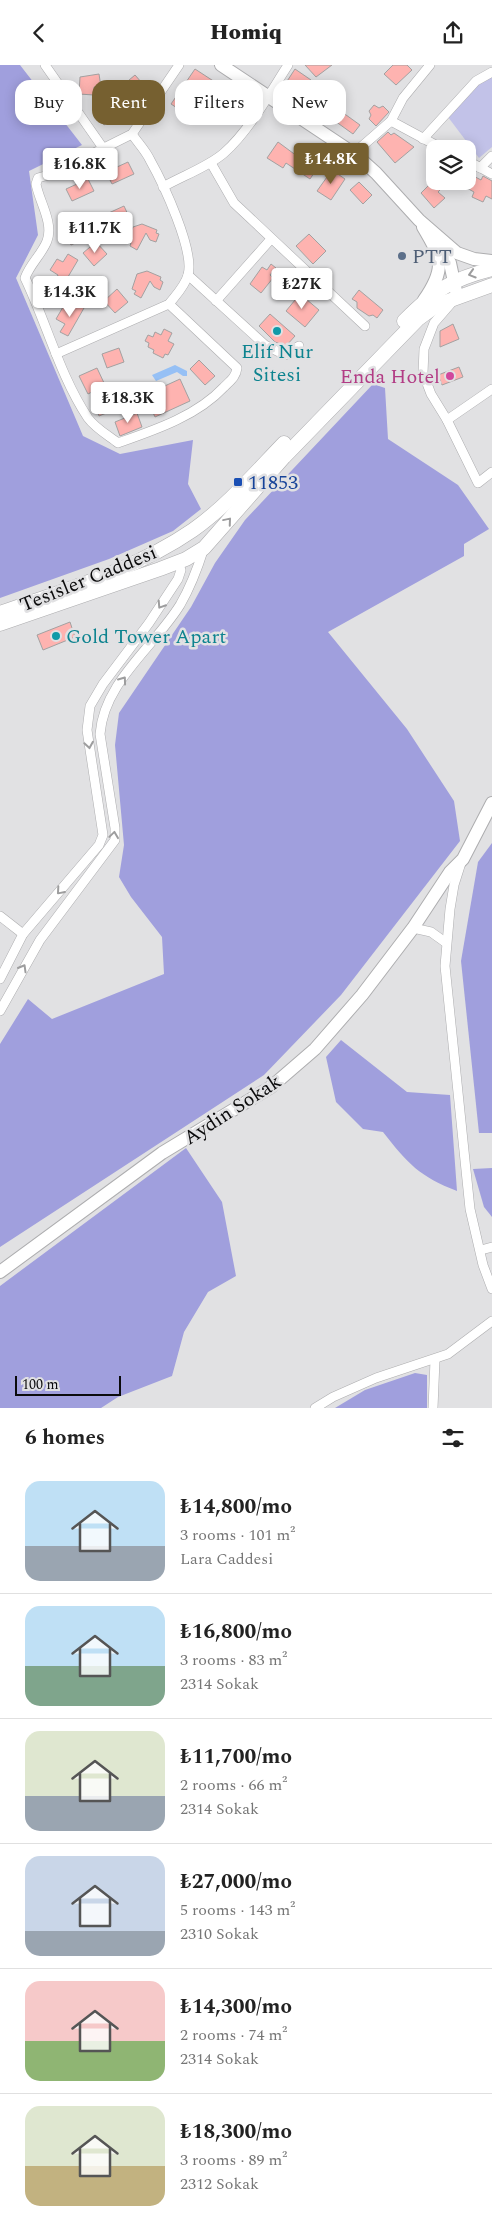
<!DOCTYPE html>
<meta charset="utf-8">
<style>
body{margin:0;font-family:Spectral,serif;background:#f6f6f6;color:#222;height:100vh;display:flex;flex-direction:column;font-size:19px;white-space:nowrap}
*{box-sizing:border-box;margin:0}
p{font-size:16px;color:#767676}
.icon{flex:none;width:28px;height:28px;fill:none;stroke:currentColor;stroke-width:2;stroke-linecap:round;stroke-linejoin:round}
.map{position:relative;height:1343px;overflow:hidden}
.side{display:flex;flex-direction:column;background:#fff;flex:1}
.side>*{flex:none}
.hud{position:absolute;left:15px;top:15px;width:462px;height:45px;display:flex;gap:10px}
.tools{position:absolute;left:426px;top:75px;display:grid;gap:10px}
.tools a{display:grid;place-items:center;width:50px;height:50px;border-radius:10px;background:#fff;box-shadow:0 2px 12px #0003;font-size:25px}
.scale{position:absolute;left:15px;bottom:12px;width:106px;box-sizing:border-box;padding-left:5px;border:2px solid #0b0b0c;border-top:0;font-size:14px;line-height:18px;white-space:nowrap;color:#0b0b0c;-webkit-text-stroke:4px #e1e1e3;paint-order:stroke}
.price{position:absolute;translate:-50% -42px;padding:0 11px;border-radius:5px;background:#fff;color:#222;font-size:16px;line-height:32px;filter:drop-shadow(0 1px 2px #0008)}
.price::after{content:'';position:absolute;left:50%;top:30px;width:15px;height:11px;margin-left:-8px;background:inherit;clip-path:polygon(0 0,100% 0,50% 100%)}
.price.selected{background:#766030;color:#fff}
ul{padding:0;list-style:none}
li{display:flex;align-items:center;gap:15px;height:125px;padding:0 25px}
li+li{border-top:1px solid #e0e0e0}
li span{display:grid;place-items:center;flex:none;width:140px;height:100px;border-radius:15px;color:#555}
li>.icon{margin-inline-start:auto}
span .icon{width:60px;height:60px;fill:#fffc;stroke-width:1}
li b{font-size:21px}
h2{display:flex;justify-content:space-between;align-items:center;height:60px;padding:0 25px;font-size:21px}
.tag{padding:0 18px;border-radius:15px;background:#fff;box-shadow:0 2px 12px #0003;font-size:18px;line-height:45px}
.tag.selected{background:#766030;color:#fff}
header{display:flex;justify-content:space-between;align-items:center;height:65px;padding:0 25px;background:#fff;font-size:22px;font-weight:800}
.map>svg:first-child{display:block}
.green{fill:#c2c2e8}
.forest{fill:#a09fdd}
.water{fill:#96c0f5}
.building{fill:#feb3b0;stroke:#a3a1a1}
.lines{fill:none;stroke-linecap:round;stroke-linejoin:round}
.street-casing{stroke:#adadaf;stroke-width:10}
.secondary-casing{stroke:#adadaf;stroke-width:14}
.primary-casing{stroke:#adadaf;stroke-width:15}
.street{stroke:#fff;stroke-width:9}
.secondary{stroke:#fff;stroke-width:12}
.primary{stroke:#fff;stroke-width:14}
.oneway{stroke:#9d9d9e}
.service-dot{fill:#5c6f8a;stroke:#e1e1e3;stroke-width:2}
.culture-dot{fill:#0f9aa8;stroke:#e1e1e3;stroke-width:2}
.hotel-dot{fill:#d1479c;stroke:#e1e1e3;stroke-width:2}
.transit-dot{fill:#1a4fb4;stroke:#e1e1e3;stroke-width:2}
.labels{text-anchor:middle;stroke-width:5;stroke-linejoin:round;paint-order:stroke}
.service-label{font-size:20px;fill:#4e5e75;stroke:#e1e1e3;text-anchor:start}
.culture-label{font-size:20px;fill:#0d838f;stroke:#e1e1e3}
.hotel-label{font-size:20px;fill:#b23c85;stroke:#e1e1e3;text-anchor:end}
.transit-label{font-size:20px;fill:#164399;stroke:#e1e1e3;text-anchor:start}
.street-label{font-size:20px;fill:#0b0b0c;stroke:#e1e1e3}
</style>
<header><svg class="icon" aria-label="back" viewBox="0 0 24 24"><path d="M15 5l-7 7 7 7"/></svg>Homiq<svg class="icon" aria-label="share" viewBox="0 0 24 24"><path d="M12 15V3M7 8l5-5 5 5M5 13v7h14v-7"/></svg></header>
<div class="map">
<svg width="492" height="1343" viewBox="0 0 492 1343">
<rect width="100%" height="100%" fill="#e1e1e3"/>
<path class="green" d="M492 12V82L479 93 448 52 480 18Z"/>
<g class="forest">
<path d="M0 0H20L82 80 29 106 38 170 16 213 83 371 120 389 193 375 188 419 201 444 173 466 109 494 0 533Z"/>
<path d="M373 319 385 323 388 374 458 420 489 464 464 479V491L328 567 407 664 454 736 460 776 341 930 264 1010 0 1182V979L28 934 52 954 164 909 162 872 131 832 119 812 124 780 115 680 119 648 191 542 215 498 245 455Z"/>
<path d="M492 778V1068H479L461 896 478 797Z"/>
<path d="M341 975 407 1027 450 1030 457 1126C420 1112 407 1098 383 1067L363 1064 336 1037 326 992Z"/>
<path d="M186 1083 222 1137 236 1211 208 1227 184 1267 172 1311 118 1332 101 1343H0V1221Z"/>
<path d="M492 1103V1152L484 1142 473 1104Z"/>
<path d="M415 1308 427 1310V1343H335L365 1325Z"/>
</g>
<path class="water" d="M175 300 187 306V311H183L177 307 156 316 152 310Z"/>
<g class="building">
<path d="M305 0H332L316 12Z"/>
<path d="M393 0H407L412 5 396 20 384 9Z"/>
<path d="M195 4 218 19 194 54 171 39Z"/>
<path d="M295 4 311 15 296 38 280 27Z"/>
<path d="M99 9 101 22H94V30L79 29 80 12Z"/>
<path d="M135 10 142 18 126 32 129 36 113 48 116 52 104 60 95 47 110 36 109 32Z"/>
<path d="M374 40 379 43 383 41 389 47 376 61 369 54 371 50 369 46Z"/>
<path d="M335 42 360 60 353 69 328 51Z"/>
<path d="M388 67 391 70 394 68 414 82 395 98 377 77Z"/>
<path d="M278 77 301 94 303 91 318 102 310 114 286 98 283 103 267 93Z"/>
<path d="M128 97 134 109 112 119 106 107Z"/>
<path d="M332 105 345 114 331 135 317 126Z"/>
<path d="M468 108 481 115 483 111 492 116V134L486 131 483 137 472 132 474 127 454 116H468Z"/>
<path d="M88 114 94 126 72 136 66 124Z"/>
<path d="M359 117 372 130 363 139 350 125Z"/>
<path d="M432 117 435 120 438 117 443 122 438 127 445 133 434 143 421 128Z"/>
<path d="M124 141 130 154 108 163 102 151Z"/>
<path d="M87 158 92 170 71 180 65 168Z"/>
<path d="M142 159 157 165 156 168 159 169 156 177 150 175 146 168 137 185 130 181 131 178 127 176 133 162Z"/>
<path d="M309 169 326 186 313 199 296 181Z"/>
<path d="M96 177 107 189 94 201 83 188Z"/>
<path d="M68 189 78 195 62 222 54 218 58 210 50 205 57 194 63 197Z"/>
<path d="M271 199 276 203 270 210 273 213 261 228 250 219 262 202 267 205Z"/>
<path d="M147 206 161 212 160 215 163 217 160 225 154 222 150 216 141 233 134 229 136 226 132 224 137 209Z"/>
<path d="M117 224 128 237 115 248 104 236Z"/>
<path d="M359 225 383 245 377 253 373 250 369 251 357 243V237L352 234Z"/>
<path d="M300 229 319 245 305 262 286 246Z"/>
<path d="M74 238 84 243 68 271 60 267 65 259 56 254 63 242 69 246Z"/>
<path d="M270 249 295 271 286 281 275 277 259 261Z"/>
<path d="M453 259 459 274 440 282V266Z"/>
<path d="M164 264 172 268 168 276 174 279 168 290 165 289 163 293 153 288 154 285 148 282 149 278 145 276 148 270 153 272 155 267 161 270Z"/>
<path d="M119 283 124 297 107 303 102 289Z"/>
<path d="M199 295 215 311 205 320 190 304Z"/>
<path d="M459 302 463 312 442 320 438 310Z"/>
<path d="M97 303 105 320 88 329 79 311Z"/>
<path d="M180 314 190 336 155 352 145 330Z"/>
<path d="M116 328 121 342 99 351 94 337Z"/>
<path d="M137 348 142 362 120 371 115 357Z"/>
<path d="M70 557 75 572 43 585 37 570Z"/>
</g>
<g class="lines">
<defs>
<g id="street">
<path d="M45 0 103 83"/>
<path d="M391 56 443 84"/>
<path d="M423 74 476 16 492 7"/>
<path d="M356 90 360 83 391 56 403 33 430 0"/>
<path d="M468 96 492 109"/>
<path d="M211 98 234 138 365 261"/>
<path d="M480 103 492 91"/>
<path d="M163 122C182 111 208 102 224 88 249 66 270 28 288 0"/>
<path d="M188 210 265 280 285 290 299 281"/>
<path d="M216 236 271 174"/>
<path d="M453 236 434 258 424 284 423 308 431 329 447 355 478 418 492 407"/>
<path d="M169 239 237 303C236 312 230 316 224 322 197 351 155 365 118 378 109 371 95 363 88 353 60 311 47 259 25 213 30 199 42 189 47 176 54 158 39 136 36 119L38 113 52 109 132 69 179 0"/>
<path d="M56 289 169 239C176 230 185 221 188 210 195 186 163 118 150 95 146 86 138 78 132 69"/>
<path d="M447 355 492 324"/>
<path d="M461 798 454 820 450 844 445 901 470 1144 483 1200 492 1224"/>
<path d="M0 851 23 869"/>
<path d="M413 863 431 867 445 877"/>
<path d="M0 914 23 869 99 780 103 770 87 665 90 641 103 619 149 558 178 514 181 505 178 498"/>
<path d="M0 946 40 875 115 775V763L100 669C104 617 154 582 180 540 190 523 198 502 204 483"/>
<path d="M481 1185 492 1182"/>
<path d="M315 1343 333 1332 376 1313 448 1289 492 1256"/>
<path d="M433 1343 435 1295"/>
</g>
<g id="secondary">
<path d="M221 0 356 90 376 108 419 155 457 188 474 194 492 196"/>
<path d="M423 162C442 194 446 203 424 235"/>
<path d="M440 180 450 198 456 226"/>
<path d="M0 1207 162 1088 271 1022 315 984 362 930 413 863 450 807 463 794 492 738"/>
</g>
<g id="primary">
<path d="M404 256C434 226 451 214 492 204"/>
<path d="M0 548C65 525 135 505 193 465 227 441 255 408 284 378"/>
<path d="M0 559 160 504 186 494 204 483 284 392 418 254 437 240 492 220"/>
</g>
</defs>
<use href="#street" class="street-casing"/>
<use href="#secondary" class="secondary-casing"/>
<use href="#primary" class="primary-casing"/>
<use href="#street" class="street"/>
<use href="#secondary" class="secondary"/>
<use href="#primary" class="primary"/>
</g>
<defs><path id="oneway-chevron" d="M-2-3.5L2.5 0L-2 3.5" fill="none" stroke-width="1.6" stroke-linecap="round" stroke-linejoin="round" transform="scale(1.25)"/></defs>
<g class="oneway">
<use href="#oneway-chevron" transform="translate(472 209) rotate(163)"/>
<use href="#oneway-chevron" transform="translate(228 456) rotate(-50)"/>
<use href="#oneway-chevron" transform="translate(161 540) rotate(123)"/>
<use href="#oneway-chevron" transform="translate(123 615) rotate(-54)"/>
<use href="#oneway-chevron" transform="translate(89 680) rotate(81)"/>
<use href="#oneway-chevron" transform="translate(114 770) rotate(-82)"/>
<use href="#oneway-chevron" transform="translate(60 826) rotate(131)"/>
<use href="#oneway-chevron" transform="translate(23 903) rotate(-60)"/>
</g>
<circle class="service-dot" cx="402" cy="191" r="5"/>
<g class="culture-dot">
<circle cx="277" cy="266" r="5"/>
<circle cx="56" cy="571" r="5"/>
</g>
<circle class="hotel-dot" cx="450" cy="311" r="5"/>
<rect class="transit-dot" x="233" y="412" width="10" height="10" rx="2.5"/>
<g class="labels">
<g class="service-label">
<text x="412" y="198">PTT</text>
</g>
<g class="culture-label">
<text x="277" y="293">Elif Nur<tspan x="277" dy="23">Sitesi</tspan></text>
<text x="66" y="578" text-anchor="start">Gold Tower Apart</text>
</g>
<g class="hotel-label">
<text x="440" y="318">Enda Hotel</text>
</g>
<g class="transit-label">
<text x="248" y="424">11853</text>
</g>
<g class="street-label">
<text transform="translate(88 513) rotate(-22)" y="7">Tesisler Caddesi</text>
<text transform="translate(232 1044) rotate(-33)" y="7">Aydin Sokak</text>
</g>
</g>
</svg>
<div class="tools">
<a><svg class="icon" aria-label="layers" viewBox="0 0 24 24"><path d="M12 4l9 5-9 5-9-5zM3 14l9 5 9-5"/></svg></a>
</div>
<div class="scale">100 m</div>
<b class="price selected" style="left:331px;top:120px">₺14.8K</b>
<b class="price" style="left:80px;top:125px">₺16.8K</b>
<b class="price" style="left:95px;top:189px">₺11.7K</b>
<b class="price" style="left:302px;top:245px">₺27K</b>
<b class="price" style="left:70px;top:253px">₺14.3K</b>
<b class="price" style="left:128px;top:359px">₺18.3K</b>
<div class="hud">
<a class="tag">Buy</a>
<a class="tag selected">Rent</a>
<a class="tag">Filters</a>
<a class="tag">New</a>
</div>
</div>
<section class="side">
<h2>6 homes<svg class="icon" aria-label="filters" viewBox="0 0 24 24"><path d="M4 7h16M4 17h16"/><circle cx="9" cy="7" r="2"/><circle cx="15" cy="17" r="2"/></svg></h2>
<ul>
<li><span style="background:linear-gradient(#bfe0f5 65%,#9aa5b1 0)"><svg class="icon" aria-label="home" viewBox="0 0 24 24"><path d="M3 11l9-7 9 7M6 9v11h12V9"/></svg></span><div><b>₺14,800/mo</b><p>3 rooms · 101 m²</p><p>Lara Caddesi</p></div></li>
<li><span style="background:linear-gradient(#bfe0f5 60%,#7fa58c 0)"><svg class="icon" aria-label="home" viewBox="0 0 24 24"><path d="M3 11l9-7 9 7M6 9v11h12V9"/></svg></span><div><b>₺16,800/mo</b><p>3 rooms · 83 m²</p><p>2314 Sokak</p></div></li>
<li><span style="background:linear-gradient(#dfe7d0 65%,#9aa5b1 0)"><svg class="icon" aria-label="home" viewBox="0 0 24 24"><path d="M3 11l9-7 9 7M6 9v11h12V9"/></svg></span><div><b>₺11,700/mo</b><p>2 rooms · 66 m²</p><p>2314 Sokak</p></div></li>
<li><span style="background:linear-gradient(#c9d6e8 75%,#9aa5b1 0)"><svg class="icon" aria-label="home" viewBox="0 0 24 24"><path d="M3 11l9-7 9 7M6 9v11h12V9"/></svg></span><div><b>₺27,000/mo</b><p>5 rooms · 143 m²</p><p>2310 Sokak</p></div></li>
<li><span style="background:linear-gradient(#f6c9c9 60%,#8fb573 0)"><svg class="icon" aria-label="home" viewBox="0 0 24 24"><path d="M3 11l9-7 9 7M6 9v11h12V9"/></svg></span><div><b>₺14,300/mo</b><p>2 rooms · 74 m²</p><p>2314 Sokak</p></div></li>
<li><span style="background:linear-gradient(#dfe7d0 60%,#c2b280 0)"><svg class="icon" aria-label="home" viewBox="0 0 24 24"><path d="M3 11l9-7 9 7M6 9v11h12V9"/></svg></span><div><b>₺18,300/mo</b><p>3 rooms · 89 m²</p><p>2312 Sokak</p></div></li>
</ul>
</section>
